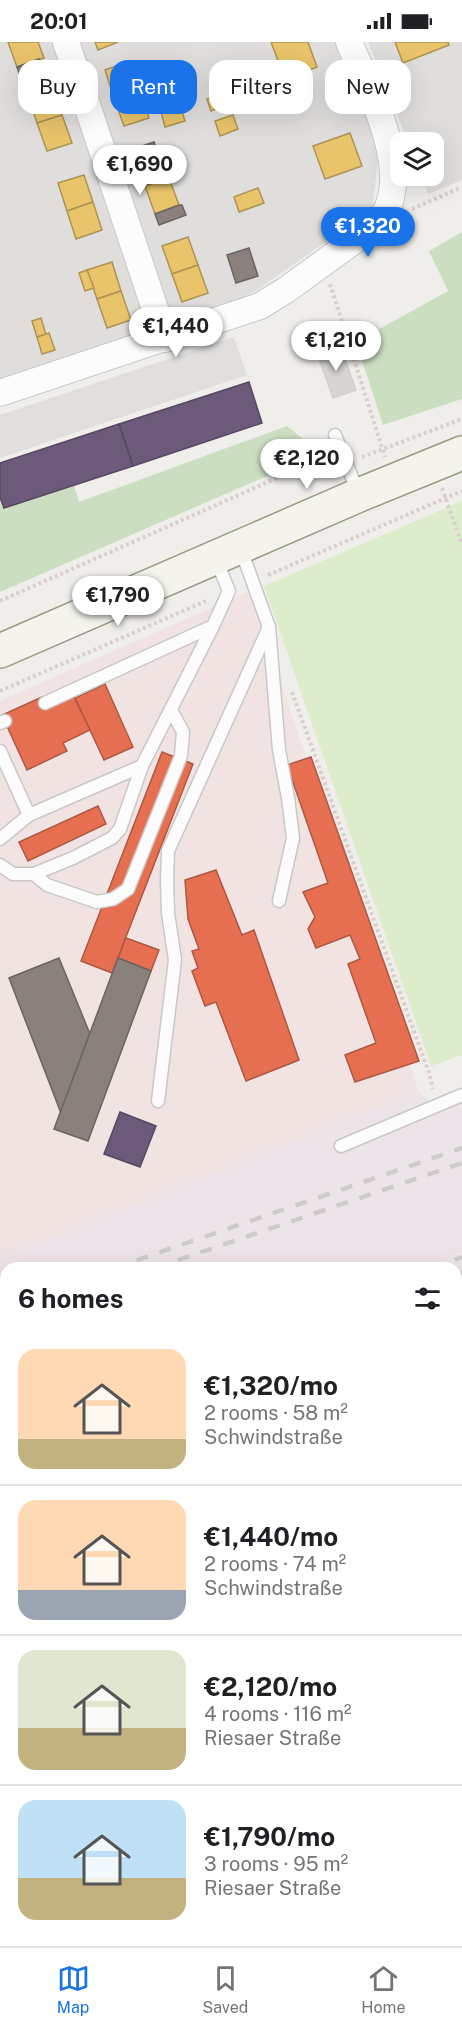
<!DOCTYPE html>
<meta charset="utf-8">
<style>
body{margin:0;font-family:"Public Sans",sans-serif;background:#f6f6f6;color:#202124;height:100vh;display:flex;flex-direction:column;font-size:22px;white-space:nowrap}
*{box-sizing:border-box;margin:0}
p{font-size:20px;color:#757577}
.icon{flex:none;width:33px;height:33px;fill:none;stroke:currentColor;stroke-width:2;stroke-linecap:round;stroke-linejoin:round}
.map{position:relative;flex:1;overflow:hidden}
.drawer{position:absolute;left:0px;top:1220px;width:462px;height:686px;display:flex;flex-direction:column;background:#fff;border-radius:18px 18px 0 0;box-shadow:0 6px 24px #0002}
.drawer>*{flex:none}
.guide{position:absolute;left:18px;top:18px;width:426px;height:54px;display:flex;gap:12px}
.controls{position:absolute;left:390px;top:90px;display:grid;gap:12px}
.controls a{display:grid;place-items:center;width:54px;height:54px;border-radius:12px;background:#fff;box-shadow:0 6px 24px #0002;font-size:30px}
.price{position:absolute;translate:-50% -51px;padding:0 14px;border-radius:21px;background:#fff;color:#222;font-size:20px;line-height:39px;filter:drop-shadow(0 2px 3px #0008)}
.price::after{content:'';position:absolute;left:50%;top:36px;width:18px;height:14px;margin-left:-9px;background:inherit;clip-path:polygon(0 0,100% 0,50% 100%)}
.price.current{background:#1a73e8;color:#fff}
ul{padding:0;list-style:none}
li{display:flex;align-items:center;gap:18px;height:150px;padding:0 18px}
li+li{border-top:2px solid #e0e0e0}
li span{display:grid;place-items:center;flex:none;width:168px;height:120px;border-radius:18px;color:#555}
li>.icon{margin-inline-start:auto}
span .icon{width:72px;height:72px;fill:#fffc;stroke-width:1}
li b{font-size:26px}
h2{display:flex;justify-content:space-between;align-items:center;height:72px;padding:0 18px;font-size:26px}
.chip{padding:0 21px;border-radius:18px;background:#fff;box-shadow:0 6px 24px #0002;font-size:21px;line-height:54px}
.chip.current{background:#1a73e8;color:#fff}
.status{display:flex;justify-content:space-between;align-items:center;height:42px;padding:0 30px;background:#fff;direction:ltr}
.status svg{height:16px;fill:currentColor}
.tabs{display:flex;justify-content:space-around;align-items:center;height:84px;border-top:2px solid #e0e0e0;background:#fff;font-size:16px;color:#757577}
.tabs a{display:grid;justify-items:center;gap:3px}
.tabs .current{color:#1a73e8}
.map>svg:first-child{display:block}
.residential{fill:#dfdedc}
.commercial{fill:#f1e3e1}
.industrial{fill:#ede4e9;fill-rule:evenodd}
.grass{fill:#ddeccb}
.forest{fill:#cbdec1}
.parking{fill:#e0dfde}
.homes{fill:#e9c46a;stroke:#ad9354;stroke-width:1.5}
.shops{fill:#e76f51;stroke:#ac5843;stroke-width:1.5}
.offices{fill:#6d597a;stroke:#564860;stroke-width:1.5}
.industry{fill:#8a817c;stroke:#6b6461;stroke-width:1.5}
.building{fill:#d7d4d2;stroke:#d3d0cc;stroke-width:1.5}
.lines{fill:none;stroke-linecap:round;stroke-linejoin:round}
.lane-casing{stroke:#c9c8c7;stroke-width:15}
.street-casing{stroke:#c9c8c7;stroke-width:28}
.secondary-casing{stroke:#999a82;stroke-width:36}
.path{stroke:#dccecd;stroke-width:4;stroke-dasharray:3 3;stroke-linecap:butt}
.lane{stroke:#fdfcfc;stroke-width:12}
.street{stroke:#fdfcfc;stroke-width:26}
.secondary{stroke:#f4f4ed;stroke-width:33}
.rail{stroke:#ccc;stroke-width:4.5;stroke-dasharray:12 12;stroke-linecap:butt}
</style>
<div class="status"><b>20:01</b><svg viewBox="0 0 49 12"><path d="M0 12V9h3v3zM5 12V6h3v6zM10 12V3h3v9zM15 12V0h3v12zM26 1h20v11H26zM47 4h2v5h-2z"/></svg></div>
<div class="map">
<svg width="462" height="1904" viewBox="0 0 462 1904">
<rect width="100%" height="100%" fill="#f0eeeb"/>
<g class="residential">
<path d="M0 0H338L380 102 372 168 238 261 0 343Z"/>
<path d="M368 0H462V138L428 152 421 134H434V100H408Z"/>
</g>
<path class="commercial" d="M250 549 419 1050 0 1217V659Z"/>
<path class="industrial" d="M419 1050 436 1062 462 1053V1904H0V1217ZM6 1226H456V1899H6Z"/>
<path class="grass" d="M462 459V1013L431 1024 264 544Z"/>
<g class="forest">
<path d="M462 190V357L383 383 356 300 448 249 429 209Z"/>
<path d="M287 384 320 411 0 550V455L4 466 74 443 79 460Z"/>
</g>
<path class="parking" d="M234 295 247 333 0 416V373Z"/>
<g class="homes">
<path d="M8 0H38L44 16 17 25Z"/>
<path d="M95 0H118L98 8Z"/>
<path d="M271 0H308L317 25 285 37Z"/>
<path d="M395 0H448L449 3 403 21Z"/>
<path d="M130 19 140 48 114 56 105 28Z"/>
<path d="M53 45 62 73 37 81 28 53Z"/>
<path d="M140 48 149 76 124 84 114 56Z"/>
<path d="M217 54 221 65 211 69 207 57Z"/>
<path d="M179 60 185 79 165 85 160 66Z"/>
<path d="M62 73 72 101 47 109 37 81Z"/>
<path d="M233 73 238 87 220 94 215 79Z"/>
<path d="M350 91 362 124 325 137 313 104Z"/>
<path d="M160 108 169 136 145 144 136 116Z"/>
<path d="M84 133 93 160 67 169 58 141Z"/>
<path d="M169 136 179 163 155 172 145 144Z"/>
<path d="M258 146 264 161 239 170 234 155Z"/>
<path d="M93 160 102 188 76 197 67 169Z"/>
<path d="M188 195 198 223 172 232 162 204Z"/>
<path d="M112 220 121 249 97 257 87 228Z"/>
<path d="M198 223 208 251 182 260 172 232Z"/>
<path d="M87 228 94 246 85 249 79 231Z"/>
<path d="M121 249 131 278 107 286 97 257Z"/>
<path d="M41 276 46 293 37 295 32 279Z"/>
<path d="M49 291 55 308 42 312 37 295Z"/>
</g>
<g class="shops">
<path d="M105 642 133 705 104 718 75 656Z"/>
<path d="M72 651 90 688 63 701 67 709 27 728 2 673 42 655 46 663Z"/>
<path d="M162 710 193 722 112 931 81 919Z"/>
<path d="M311 715 419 1019 355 1040 345 1013 376 1001 348 922 360 917 350 893 316 906 308 887 315 875 303 850 328 841 287 723Z"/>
<path d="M98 764 106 782 28 819 19 800Z"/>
<path d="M216 828 242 893 254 888 299 1018 246 1039 216 960 205 964 192 929 198 926 192 909 199 907 188 877 185 838Z"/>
<path d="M126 896 159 908 151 929 118 916Z"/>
</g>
<g class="offices">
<path d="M249 340 262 381 133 424 119 382Z"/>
<path d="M119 382 133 424 4 466 0 455V421Z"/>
<path d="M120 1070 156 1084 140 1125 104 1112Z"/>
</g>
<g class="industry">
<path d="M39 17 41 26 20 34 17 25Z"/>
<path d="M154 100 157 109 136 116 133 107Z"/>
<path d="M179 163H182L186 173 159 183 155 172Z"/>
<path d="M249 206 258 234 236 241 227 213Z"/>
<path d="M59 916 90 992 61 1071 9 936Z"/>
<path d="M118 916 151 929 88 1099 54 1087Z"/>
</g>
<path class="building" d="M340 303 356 348 333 356 317 311Z"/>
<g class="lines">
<defs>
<g id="lane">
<path d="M335 393 359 453"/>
<path d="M240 505 269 585 279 708 288 756 293 796 279 859"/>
<path d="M45 661 213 584 229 549 215 515"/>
<path d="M0 681 5 679"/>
<path d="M0 709 29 773 142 724 213 584"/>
<path d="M0 797 29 773"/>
<path d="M0 823 13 832H34L73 816 112 796 120 787 142 724"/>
<path d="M34 832 47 843 97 860 113 857 128 847 181 714 183 690 171 668"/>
<path d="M158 1059 175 918 168 871 167 838 168 809 269 585"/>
<path d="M341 1104 462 1053"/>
<path d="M456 1671 462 1668"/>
<path d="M94 1904 99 1899"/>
</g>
<g id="street">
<path d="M66 0 165 297"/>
<path d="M0 351 260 264 286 248 377 182C419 138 368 46 349 0"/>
</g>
<path id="secondary" d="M0 609 359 453 462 411"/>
</defs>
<use href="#lane" class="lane-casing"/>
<use href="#street" class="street-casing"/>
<use href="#secondary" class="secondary-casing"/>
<g class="path">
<path d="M412 167 462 145"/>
<path d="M330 242 385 415"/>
<path d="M362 415 462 377"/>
<path d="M442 446 462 503"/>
<path d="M268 533 462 449"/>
<path d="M0 559 286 432 331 423"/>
<path d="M0 649 206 559"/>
<path d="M292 650 429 1031 433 1047"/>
</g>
<use href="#lane" class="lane"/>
<use href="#street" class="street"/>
<use href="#secondary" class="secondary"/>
<g class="rail">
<path d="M114 1226 462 1106"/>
<path d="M155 1226 462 1121"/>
<path d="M432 1226 462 1215"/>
<path d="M456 1233 462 1231"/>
<path d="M0 1265 6 1263"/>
<path d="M0 1278 6 1276"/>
<path d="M0 1373 6 1371"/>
<path d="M0 1390 6 1388"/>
</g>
</g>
</svg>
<div class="controls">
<a><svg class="icon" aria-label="layers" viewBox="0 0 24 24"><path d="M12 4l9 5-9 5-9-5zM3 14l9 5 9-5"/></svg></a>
</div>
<b class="price" style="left:140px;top:154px">€1,690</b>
<b class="price current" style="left:368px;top:216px">€1,320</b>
<b class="price" style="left:176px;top:316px">€1,440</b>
<b class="price" style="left:336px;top:330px">€1,210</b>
<b class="price" style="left:307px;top:448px">€2,120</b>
<b class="price" style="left:118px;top:585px">€1,790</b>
<div class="guide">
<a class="chip">Buy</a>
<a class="chip current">Rent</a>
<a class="chip">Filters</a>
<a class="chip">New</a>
</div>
<section class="drawer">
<h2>6 homes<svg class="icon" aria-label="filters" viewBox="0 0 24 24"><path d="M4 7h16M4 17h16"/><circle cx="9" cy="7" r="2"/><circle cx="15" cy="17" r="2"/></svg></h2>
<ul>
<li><span style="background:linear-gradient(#ffd9b3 75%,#c2b280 0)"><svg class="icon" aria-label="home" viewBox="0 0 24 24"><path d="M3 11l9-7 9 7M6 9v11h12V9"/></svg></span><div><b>€1,320/mo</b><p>2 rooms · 58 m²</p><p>Schwindstraße</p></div></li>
<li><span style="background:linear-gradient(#ffd9b3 75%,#9aa5b1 0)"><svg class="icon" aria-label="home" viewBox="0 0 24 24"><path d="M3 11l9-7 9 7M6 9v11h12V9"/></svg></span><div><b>€1,440/mo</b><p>2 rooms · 74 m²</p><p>Schwindstraße</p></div></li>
<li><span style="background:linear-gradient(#dfe7d0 65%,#c2b280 0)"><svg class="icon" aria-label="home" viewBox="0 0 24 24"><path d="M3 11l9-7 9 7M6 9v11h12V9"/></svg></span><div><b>€2,120/mo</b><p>4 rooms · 116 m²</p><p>Riesaer Straße</p></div></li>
<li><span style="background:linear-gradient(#bfe0f5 65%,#c2b280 0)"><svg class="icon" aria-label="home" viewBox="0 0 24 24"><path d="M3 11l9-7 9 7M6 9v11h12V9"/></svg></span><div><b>€1,790/mo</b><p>3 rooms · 95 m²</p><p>Riesaer Straße</p></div></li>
</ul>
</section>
</div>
<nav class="tabs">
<a class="current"><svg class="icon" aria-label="map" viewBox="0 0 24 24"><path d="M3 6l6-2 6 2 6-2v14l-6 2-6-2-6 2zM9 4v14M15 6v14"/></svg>Map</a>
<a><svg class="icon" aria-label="saved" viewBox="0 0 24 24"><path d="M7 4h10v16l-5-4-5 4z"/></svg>Saved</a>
<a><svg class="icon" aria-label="home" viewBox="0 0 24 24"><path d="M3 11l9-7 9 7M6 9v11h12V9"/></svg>Home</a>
</nav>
